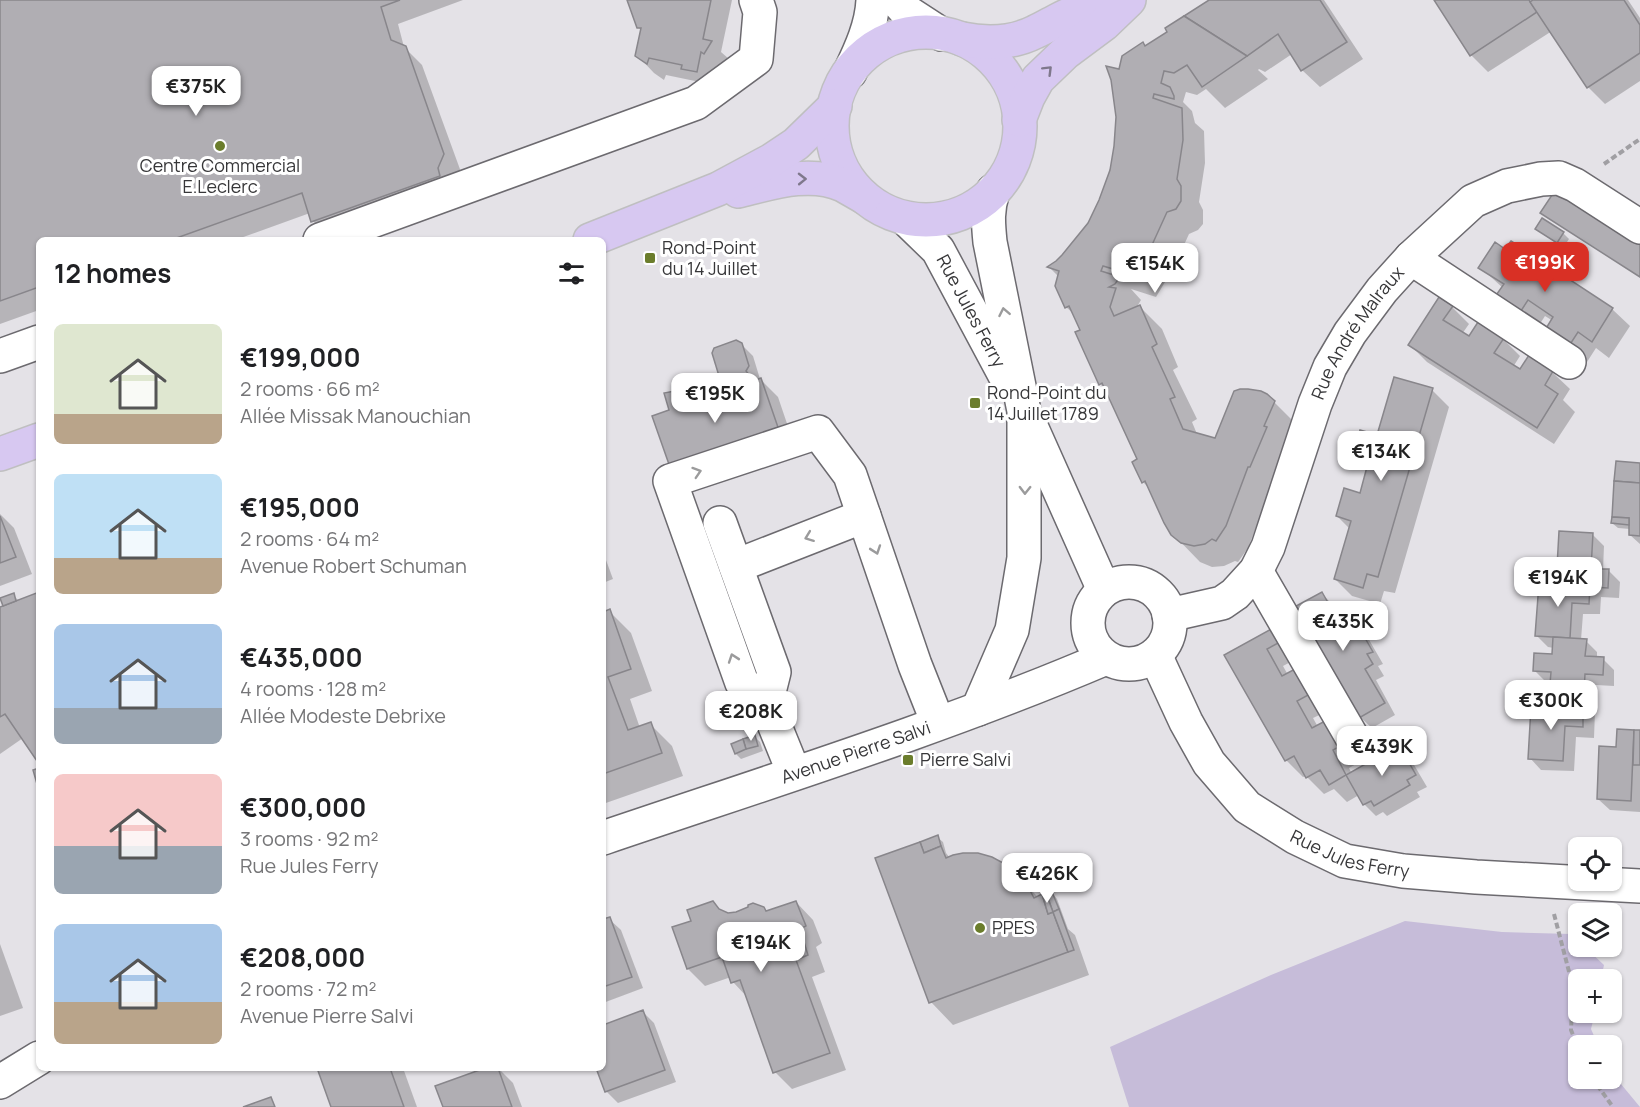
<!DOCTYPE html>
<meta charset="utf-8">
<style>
body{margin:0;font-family:Manrope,sans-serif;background:#f2f2f2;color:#202124;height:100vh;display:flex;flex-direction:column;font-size:22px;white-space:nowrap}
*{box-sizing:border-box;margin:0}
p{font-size:20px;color:#757577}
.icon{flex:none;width:33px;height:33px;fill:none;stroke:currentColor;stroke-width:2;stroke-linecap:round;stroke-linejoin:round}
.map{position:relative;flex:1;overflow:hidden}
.sheet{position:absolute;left:36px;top:237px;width:570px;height:834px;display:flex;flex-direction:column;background:#fff;border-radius:9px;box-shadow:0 2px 4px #0004}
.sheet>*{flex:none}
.buttons{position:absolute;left:1568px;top:837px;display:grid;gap:12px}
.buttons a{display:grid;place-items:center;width:54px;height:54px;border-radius:9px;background:#fff;box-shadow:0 2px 4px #0004;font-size:30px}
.price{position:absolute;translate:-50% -51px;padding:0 14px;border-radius:12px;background:#fff;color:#222;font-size:20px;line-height:39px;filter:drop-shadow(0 2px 3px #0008)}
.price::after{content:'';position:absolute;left:50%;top:36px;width:18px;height:14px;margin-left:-9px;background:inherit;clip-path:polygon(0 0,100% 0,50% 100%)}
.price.on{background:#d93025;color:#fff}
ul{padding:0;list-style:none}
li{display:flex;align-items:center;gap:18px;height:150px;padding:0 18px}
li span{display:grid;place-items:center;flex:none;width:168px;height:120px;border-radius:9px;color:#555}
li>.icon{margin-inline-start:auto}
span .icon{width:72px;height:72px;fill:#fffc;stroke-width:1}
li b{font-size:26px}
h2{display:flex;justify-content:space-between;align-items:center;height:72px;padding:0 18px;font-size:26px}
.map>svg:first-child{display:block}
.green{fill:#c6bcd9}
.shadow{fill:#0003}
.building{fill:#b0aeb3;stroke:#88868b;stroke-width:1.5}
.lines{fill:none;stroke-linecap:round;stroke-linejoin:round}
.minor-casing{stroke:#6c6a6f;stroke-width:36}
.major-casing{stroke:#bfbfc0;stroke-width:36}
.path{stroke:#a09fa3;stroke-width:4;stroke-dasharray:6 3;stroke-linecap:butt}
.minor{stroke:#fff;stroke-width:33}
.major{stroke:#d7c8f1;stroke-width:33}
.oneway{stroke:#7f788c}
.oneway2{stroke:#9b9b9c}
.poi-dot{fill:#6b7d2c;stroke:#fff;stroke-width:2}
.labels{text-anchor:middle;stroke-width:6;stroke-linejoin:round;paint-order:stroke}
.poi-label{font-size:18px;fill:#373739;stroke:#fff;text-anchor:start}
.street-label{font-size:18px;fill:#373739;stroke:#fff}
</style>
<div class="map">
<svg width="1640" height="1107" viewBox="0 0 1640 1107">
<rect width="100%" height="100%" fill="#e4e2e7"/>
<path class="green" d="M1405 921 1502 932 1572 934 1578 940V946L1585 947 1604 965 1601 979 1578 980V1012L1595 1013 1591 1029 1598 1045 1578 1046V1078H1611V1072L1640 1107H1129L1110 1047 1271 975Z"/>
<g class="shadow">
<path d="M0 0H463L398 24 404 47 422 65 461 172 330 239 313 221 310 213 235 240H39V310L0 324Z"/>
<path d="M628 0H732L721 52 729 59 700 85 695 81 666 75 664 80 654 73 637 55 642 31 639 28Z"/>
<path d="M1212 0H1324L1363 59 1320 87 1302 70 1292 54 1265 72 1259 69 1258 70 1268 79 1225 108 1206 89 1197 95 1186 92 1183 102 1192 111 1195 123 1204 131 1205 163 1199 202 1203 210V224L1198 230 1189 234 1174 267 1156 297 1131 289 1141 300 1138 305 1162 329 1178 367 1173 370 1197 419 1192 422 1197 434 1216 439 1274 402 1296 424 1248 548 1238 562 1235 561 1224 566 1212 567 1200 562 1170 531 1150 489 1143 482 1139 460 1108 392 1100 384 1075 315 1066 307 1059 277 1049 267 1057 263 1089 223 1104 193 1113 161 1120 71 1146 47 1169 32Z"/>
<path d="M1435 0H1628L1640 18V81L1605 104 1588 87 1552 31 1488 72 1471 55Z"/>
<path d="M1542 220 1563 233 1569 239 1563 248 1543 234 1537 229Z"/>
<path d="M1506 251 1612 309 1630 326 1609 358 1596 348 1587 362 1564 347 1553 321 1545 316 1536 330 1503 288 1480 267Z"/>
<path d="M1452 307 1469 324 1462 334 1469 339H1503L1520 356 1513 367 1520 372 1530 357 1552 372 1570 389 1563 400 1575 412 1554 444 1427 362 1410 345Z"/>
<path d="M741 344 753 356 760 379 778 397 797 453 671 411 685 390 697 402 730 390 727 382 720 376Z"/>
<path d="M1432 390 1449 407 1395 593 1384 591 1380 604 1352 596 1335 579 1350 529 1337 516 1361 495 1367 471 1354 458Z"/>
<path d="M1640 464V544L1630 535V529L1618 528 1612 523Z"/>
<path d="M0 514 14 528 32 574 0 586Z"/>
<path d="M1592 534 1604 546 1603 570 1609 571 1620 582 1619 598 1601 597 1600 614H1583L1581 640 1586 641 1597 652V658L1603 659 1614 670V686L1596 685 1594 738 1576 737 1574 771 1541 770 1530 758 1550 708 1552 682H1546L1534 670 1554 655V648L1548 647 1537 636 1557 586Z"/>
<path d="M603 552 613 579 603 583Z"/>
<path d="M1321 593 1333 605 1339 615 1342 613 1350 621 1352 619 1364 631 1383 664 1378 666 1384 676 1376 680 1395 715 1372 728 1360 717Z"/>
<path d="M39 594V762L23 738 0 754V608L5 606 13 595 19 601Z"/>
<path d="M609 611 631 633 652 691 630 699 640 728 650 724 672 746 683 776 603 804V613Z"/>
<path d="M1273 630 1298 658 1283 666 1288 675 1328 711 1313 718 1318 727 1344 739 1358 763 1349 768 1352 774 1399 747 1410 758 1427 787 1417 792 1420 797 1387 816 1383 812 1376 816 1365 805 1359 795 1347 802 1334 789 1324 794 1306 776 1303 777 1286 760 1226 656Z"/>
<path d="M1618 731 1640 732V812L1610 810 1598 799 1617 748Z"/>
<path d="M754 736 760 742 763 751 741 759 736 754 733 745Z"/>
<path d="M937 837 943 842 946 853 950 858 1025 884 1039 898 1052 893 1057 899 1068 929 1075 935 1089 975 953 1025 931 1002Z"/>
<path d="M713 902 722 912 728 915 767 912 796 902 813 920 822 943 816 947 825 972 812 977 846 1070 792 1089 775 1072 747 997 733 982 731 977 705 986 688 969 674 928 693 922Z"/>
<path d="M609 919 621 930 643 988 603 1003V921Z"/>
<path d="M0 944 23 1008 0 1016Z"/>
<path d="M643 1012 654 1023 676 1082 618 1103 606 1091 597 1068H603V1026Z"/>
<path d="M319 1068H403L417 1107H333Z"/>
<path d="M489 1068H498L513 1083 522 1107H445Z"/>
</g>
<g class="building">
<path d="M0 0H400L381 7 391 40 406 46 444 154 438 168 440 176 311 222 302 193 171 240H39V287L0 301Z"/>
<path d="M627 0H711L703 39 712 41 704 54 701 52 697 72 681 69 682 65 649 58 647 64 635 56 641 28H637Z"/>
<path d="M1209 0H1320L1347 42 1301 71 1278 34 1247 56 1184 16Z"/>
<path d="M1434 0H1529L1537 12 1470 56Z"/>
<path d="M1533 0H1624L1640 25V53L1587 88 1530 2Z"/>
<path d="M1184 16 1247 56 1202 87 1187 65 1174 73 1164 71 1161 83 1170 87 1174 96V99L1154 94 1153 98 1182 108 1183 140 1177 179 1181 186V201L1176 209 1167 212 1152 245 1133 275 1103 266 1101 271 1120 277 1115 284 1109 287 1116 288 1110 307 1114 316 1140 305 1157 344 1152 347 1175 397 1170 399 1183 429 1215 438 1234 391 1240 389H1248L1261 391 1267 394 1275 401 1264 426 1267 427 1250 467H1248L1226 526 1216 541 1212 539 1205 544 1194 546 1181 543 1171 535 1164 523 1145 481 1142 483 1132 462 1137 459 1102 383 1099 385 1075 332 1080 330 1069 306 1065 308 1055 286 1059 271 1047 267 1056 261 1062 255 1088 223 1099 200 1110 170 1114 146 1116 117 1111 80 1106 66 1119 69 1122 56 1143 42 1145 46 1167 32 1165 28Z"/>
<path d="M1556 189 1640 243V277L1540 213Z"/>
<path d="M1542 218 1564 232 1557 243 1535 229Z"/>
<path d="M1511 241 1613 308 1592 342 1578 332 1569 346 1545 330 1553 317 1528 300 1519 314 1494 298 1504 284 1478 268 1495 242 1505 249Z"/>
<path d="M1439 297 1453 306 1443 320 1469 336 1478 322 1504 338 1494 353 1520 369 1529 355 1553 371 1545 385 1558 394 1537 428 1408 345Z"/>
<path d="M736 340 742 343 749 366 746 371 754 381 728 390 724 379 719 376 712 353 714 348Z"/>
<path d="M1394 377 1433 388 1378 577 1367 574 1363 588 1334 579 1351 521 1336 516 1344 488 1360 493 1368 463 1352 458 1360 430 1377 435Z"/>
<path d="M761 378 781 436 671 470 652 416 669 410 664 393 685 389 690 403Z"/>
<path d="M1616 461 1640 463V483L1614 481Z"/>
<path d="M1614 481 1640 483V536L1629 535V518L1612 517Z"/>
<path d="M0 516 16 557 0 563Z"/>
<path d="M1612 517 1629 518V525L1611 523Z"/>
<path d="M1559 531 1593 533 1591 569H1609L1608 588 1556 585Z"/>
<path d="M1539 583 1590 586 1589 604 1572 603 1570 638 1535 636Z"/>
<path d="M39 592V764L5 714 0 717V607Z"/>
<path d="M1322 592 1335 615 1343 612 1348 620 1353 617 1373 652 1367 654 1373 664 1365 669 1385 703 1359 718 1296 606Z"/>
<path d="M14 593 16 601 3 606 0 598Z"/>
<path d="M610 609 631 669 608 677 628 730 651 722 662 753 603 774V612Z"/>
<path d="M1273 628 1282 641 1267 649 1282 676 1297 668 1312 693 1297 701 1312 728 1327 720 1342 745 1333 750 1346 775 1329 785 1320 770 1306 778 1294 756 1285 761 1224 655Z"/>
<path d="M1553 637 1587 639 1585 656 1604 657 1603 675 1585 674 1583 709 1548 707 1551 672 1533 671 1534 653 1552 654Z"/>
<path d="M1531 707 1583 709V727L1565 726 1563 761 1528 759Z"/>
<path d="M1617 729 1634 730 1631 801 1597 799 1599 746 1616 747Z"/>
<path d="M1634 730H1640V765H1633Z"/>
<path d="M755 735 758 746 746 749 743 739Z"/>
<path d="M743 739 746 749 735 754 731 744Z"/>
<path d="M1399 745 1416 775 1407 780 1410 785 1374 806 1371 801 1363 805 1346 775Z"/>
<path d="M39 768V791L33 770Z"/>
<path d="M938 835 941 846 924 853 920 842Z"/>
<path d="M920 842 924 853 941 846 946 858 953 855 963 853H978L992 857 1007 865 1026 883 1034 898 1042 894 1048 914 1053 912 1068 952 929 1003 875 858Z"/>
<path d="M1052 892 1059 909 1053 912 1046 893Z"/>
<path d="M1046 893 1053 912 1048 914 1042 894Z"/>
<path d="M713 901 719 909 728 913 736 912 748 907V905L753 903 764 907 766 911 796 901 806 926 800 929 808 955 796 960 830 1053 773 1073 740 980 731 983 722 957 687 969 672 927 691 921 687 910Z"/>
<path d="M1059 909 1074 950 1068 952 1053 912Z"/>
<path d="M610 917 632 977 603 987V919Z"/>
<path d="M643 1010 665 1070 605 1092 596 1068H603V1025Z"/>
<path d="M317 1068H390L404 1107H331Z"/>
<path d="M485 1068H498L512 1107H443L435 1086Z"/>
<path d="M271 1097 275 1107H243Z"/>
</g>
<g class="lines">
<defs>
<g id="minor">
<path d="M896 0 907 12 941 34"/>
<path d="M850 72C861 49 872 25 873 0"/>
<path id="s1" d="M906 219 938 250 1007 379"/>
<path d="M320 240 696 103 756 59 760 12 756 0"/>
<path d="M1411 258 1569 362"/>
<path d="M0 356 39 342"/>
<path d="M1029 422 1104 590"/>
<path d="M720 523 774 672 766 704 794 773"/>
<path d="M736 566 864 516"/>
<path d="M1256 571 1356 744"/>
<circle cx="1129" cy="623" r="41"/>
<path id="s2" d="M1169 615 1222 603 1235 594 1256 571 1268 547 1315 404 1330 367 1350 333 1382 290 1411 258 1473 201 1507 186 1541 179 1559 178 1575 185 1640 227"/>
<path id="s3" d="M1155 655 1186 722 1209 763 1247 807 1295 837 1345 861 1403 871 1476 877 1640 886"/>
<path d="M766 704 742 683 670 481 818 432 850 475 915 665 938 723"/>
<path d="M978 709 1012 630 1024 558V411L990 242C988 222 987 210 993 191"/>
<path id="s4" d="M603 838C771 781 942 728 1106 658"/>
<path d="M0 1082 39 1058"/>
</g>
<g id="major">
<circle cx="926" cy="126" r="94"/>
<path d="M962 39C987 44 1011 44 1035 32 1044 28 1052 23 1060 19 1074 12 1089 6 1104 0"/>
<path d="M1019 120 1028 97 1038 79 1065 53 1104 24 1129 0"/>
<path d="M738 191C771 183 810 170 843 185 850 189 857 193 864 197"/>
<path d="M590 240 718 189 772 160 796 144 835 106"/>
<path d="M0 454 39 440"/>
</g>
</defs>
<use href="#minor" class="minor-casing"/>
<use href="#major" class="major-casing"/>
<g class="path">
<path d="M1604 164 1640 139"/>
<path d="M1554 914 1573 987 1571 1030 1578 1047"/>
<path d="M1592 1078 1613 1107"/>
</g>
<use href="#minor" class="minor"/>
<use href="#major" class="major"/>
</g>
<defs><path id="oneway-chevron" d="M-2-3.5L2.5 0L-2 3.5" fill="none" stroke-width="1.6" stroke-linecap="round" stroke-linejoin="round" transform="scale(1.5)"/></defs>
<g class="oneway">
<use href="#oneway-chevron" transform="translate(1048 70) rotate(-45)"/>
<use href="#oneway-chevron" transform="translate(802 179) rotate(-1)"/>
</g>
<g class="oneway2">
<use href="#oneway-chevron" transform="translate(1004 312) rotate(-101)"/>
<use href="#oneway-chevron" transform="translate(697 472) rotate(-18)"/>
<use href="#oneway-chevron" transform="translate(1025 490) rotate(91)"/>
<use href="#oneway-chevron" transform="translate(809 537) rotate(159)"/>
<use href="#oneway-chevron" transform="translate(876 550) rotate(71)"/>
<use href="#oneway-chevron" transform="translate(733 658) rotate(-109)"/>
</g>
<g class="poi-dot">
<circle cx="220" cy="146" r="6"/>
<rect x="644" y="252" width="12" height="12" rx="3"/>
<rect x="969" y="397" width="12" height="12" rx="3"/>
<rect x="902" y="754" width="12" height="12" rx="3"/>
<circle cx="980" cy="928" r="6"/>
</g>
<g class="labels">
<g class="poi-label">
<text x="220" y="172" text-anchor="middle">Centre Commercial<tspan x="220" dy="21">E.Leclerc</tspan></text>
<text x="662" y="254">Rond-Point<tspan x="662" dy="21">du 14 Juillet</tspan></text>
<text x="987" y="399">Rond-Point du<tspan x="987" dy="21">14 Juillet 1789</tspan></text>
<text x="920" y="766">Pierre Salvi</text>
<text x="992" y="934">PPES</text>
</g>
<g class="street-label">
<text dy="6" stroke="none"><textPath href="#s1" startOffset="114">Rue Jules Ferry</textPath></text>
<text dy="6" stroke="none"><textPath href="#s2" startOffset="362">Rue André Malraux</textPath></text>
<text dy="6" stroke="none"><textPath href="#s4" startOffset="267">Avenue Pierre Salvi</textPath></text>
<text dy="6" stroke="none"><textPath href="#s3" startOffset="294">Rue Jules Ferry</textPath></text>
</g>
</g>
</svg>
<div class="buttons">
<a><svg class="icon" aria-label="locate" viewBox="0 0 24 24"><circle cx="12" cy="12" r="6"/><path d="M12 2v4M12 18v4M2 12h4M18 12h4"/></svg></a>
<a><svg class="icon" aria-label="layers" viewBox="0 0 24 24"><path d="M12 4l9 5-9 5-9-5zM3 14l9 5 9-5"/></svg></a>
<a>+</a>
<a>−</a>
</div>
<b class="price" style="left:196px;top:117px">€375K</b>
<b class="price on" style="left:1545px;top:293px">€199K</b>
<b class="price" style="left:1155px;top:294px">€154K</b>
<b class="price" style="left:715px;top:424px">€195K</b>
<b class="price" style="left:1381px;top:482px">€134K</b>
<b class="price" style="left:1558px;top:608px">€194K</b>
<b class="price" style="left:1343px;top:652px">€435K</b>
<b class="price" style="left:1551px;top:731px">€300K</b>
<b class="price" style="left:751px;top:742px">€208K</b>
<b class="price" style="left:1382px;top:777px">€439K</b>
<b class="price" style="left:1047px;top:904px">€426K</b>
<b class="price" style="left:761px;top:973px">€194K</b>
<section class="sheet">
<h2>12 homes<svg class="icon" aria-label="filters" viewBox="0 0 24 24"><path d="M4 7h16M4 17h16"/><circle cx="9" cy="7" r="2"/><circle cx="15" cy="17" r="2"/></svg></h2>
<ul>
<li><span style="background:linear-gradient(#dfe7d0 75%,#b9a48a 0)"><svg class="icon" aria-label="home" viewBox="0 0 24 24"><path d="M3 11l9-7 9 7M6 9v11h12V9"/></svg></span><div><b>€199,000</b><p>2 rooms · 66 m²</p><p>Allée Missak Manouchian</p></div></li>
<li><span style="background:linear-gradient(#bfe0f5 70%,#b9a48a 0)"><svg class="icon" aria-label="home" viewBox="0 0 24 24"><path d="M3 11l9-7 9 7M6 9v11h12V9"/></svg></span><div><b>€195,000</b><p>2 rooms · 64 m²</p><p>Avenue Robert Schuman</p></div></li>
<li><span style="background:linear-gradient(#a9c7e8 70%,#9aa5b1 0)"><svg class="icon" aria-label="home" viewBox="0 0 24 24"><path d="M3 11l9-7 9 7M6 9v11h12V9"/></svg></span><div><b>€435,000</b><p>4 rooms · 128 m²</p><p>Allée Modeste Debrixe</p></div></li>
<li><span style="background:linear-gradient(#f6c9c9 60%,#9aa5b1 0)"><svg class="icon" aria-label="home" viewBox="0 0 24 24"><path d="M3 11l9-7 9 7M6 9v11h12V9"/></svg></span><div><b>€300,000</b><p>3 rooms · 92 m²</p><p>Rue Jules Ferry</p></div></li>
<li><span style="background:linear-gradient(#a9c7e8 65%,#b9a48a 0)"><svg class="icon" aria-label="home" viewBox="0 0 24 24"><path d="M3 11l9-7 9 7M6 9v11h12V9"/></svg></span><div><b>€208,000</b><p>2 rooms · 72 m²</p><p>Avenue Pierre Salvi</p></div></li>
</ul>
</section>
</div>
